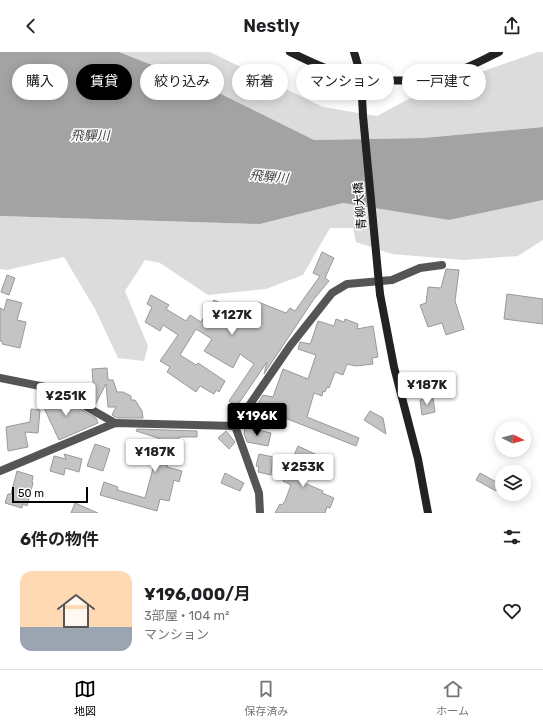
<!DOCTYPE html>
<html lang="ja">
<meta charset="utf-8">
<style>
body{margin:0;font-family:Rubik,"Noto Sans JP",sans-serif;background:#f2f2f2;color:#202124;height:100vh;display:flex;flex-direction:column;font-size:15px;white-space:nowrap}
*{box-sizing:border-box;margin:0}
p{font-size:13px;color:#757577}
.icon{flex:none;width:22px;height:22px;fill:none;stroke:currentColor;stroke-width:2;stroke-linecap:round;stroke-linejoin:round}
.map{position:relative;height:461px;overflow:hidden}
.details{display:flex;flex-direction:column;background:#fff;flex:1}
.details>*{flex:none}
.guide{position:absolute;left:12px;top:12px;width:519px;height:36px;display:flex;gap:8px}
.needle{width:26px;rotate:96deg}
.tools{position:absolute;left:495px;top:369px;display:grid;gap:8px}
.tools a{display:grid;place-items:center;width:36px;height:36px;border-radius:50%;background:#fff;box-shadow:0 2px 10px #0003;font-size:20px}
.scale{position:absolute;left:12px;bottom:10px;width:76px;box-sizing:border-box;padding-left:4px;border:2px solid #000;border-top:0;font-size:11px;line-height:14px;white-space:nowrap;color:#000;-webkit-text-stroke:3px #fff;paint-order:stroke}
.price{position:absolute;translate:-50% -34px;padding:0 9px;border-radius:4px;background:#fff;color:#222;font-size:13px;line-height:26px;filter:drop-shadow(0 1px 2px #0008)}
.price::after{content:'';position:absolute;left:50%;top:24px;width:12px;height:9px;margin-left:-6px;background:inherit;clip-path:polygon(0 0,100% 0,50% 100%)}
.price.current{background:#000;color:#fff}
ul{padding:0;list-style:none}
li{display:flex;align-items:center;gap:12px;height:100px;padding:0 20px}
li span{display:grid;place-items:center;flex:none;width:112px;height:80px;border-radius:12px;color:#555}
li>.icon{margin-inline-start:auto}
span .icon{width:48px;height:48px;fill:#fffc;stroke-width:1}
li b{font-size:17px}
h2{display:flex;justify-content:space-between;align-items:center;height:48px;padding:0 20px;font-size:17px}
.tag{padding:0 14px;border-radius:18px;background:#fff;box-shadow:0 2px 10px #0003;font-size:14px;line-height:36px}
.tag.current{background:#000;color:#fff}
header{display:flex;justify-content:space-between;align-items:center;height:52px;padding:0 20px;background:#fff;font-size:18px;font-weight:600}
.menu{display:flex;justify-content:space-around;align-items:center;height:56px;border-top:1px solid #e0e0e0;background:#fff;font-size:11px;color:#757577}
.menu a{display:grid;justify-items:center;gap:2px}
.menu .current{color:#000}
.map>svg:first-child{display:block}
.green{fill:#dcdcdc}
.water{fill:#a3a3a3}
.building{fill:#c4c4c4;stroke:#999}
.lines{fill:none;stroke-linecap:round;stroke-linejoin:round}
.street{stroke:#555;stroke-width:8}
.secondary{stroke:#222;stroke-width:8}
.secondary-bridge{stroke:#222;stroke-width:8}
.labels{text-anchor:middle;stroke-width:3;stroke-linejoin:round;paint-order:stroke}
.street-label{font-size:12px;fill:#000;stroke:#fff}
.water-label{font-size:13px;font-style:italic;fill:#444;stroke:#fff}
</style>
<header><svg class="icon" aria-label="back" viewBox="0 0 24 24"><path d="M15 5l-7 7 7 7"/></svg>Nestly<svg class="icon" aria-label="share" viewBox="0 0 24 24"><path d="M12 15V3M7 8l5-5 5 5M5 13v7h14v-7"/></svg></header>
<div class="map">
<svg width="543" height="461" viewBox="0 0 543 461">
<rect width="100%" height="100%" fill="#fff"/>
<g class="green">
<path d="M119 0H210L323 55 377 64 416 43 538 0H543V75L423 86 314 88 203 33Z"/>
<path d="M543 148V188L518 204 463 208 392 202 356 190 353 176H330L303 223 266 237 208 243 160 211 145 208 125 239 148 294 144 309 118 306 95 257 64 205 7 218 0 217V164L260 172 343 151 449 168Z"/>
</g>
<path class="water" d="M0 0H119L203 33 314 88 423 86 543 75V148L449 168 343 151 260 172 0 164Z"/>
<g class="building">
<path d="M322 200 334 206 325 226 329 229 314 247 264 322 267 310 237 354 229 349 254 312 240 302 233 316 204 299 212 287 196 277 180 303 196 313 198 311 225 329 219 340 216 338 214 342 200 334 196 340 167 320 170 315 160 309 178 283 163 273 160 279 145 270 152 255 147 252 151 243 169 253 166 257 186 269 190 263 201 270 214 248 251 266 258 250 286 261 290 256 295 259 320 224 313 221Z"/>
<path d="M446 217 459 218 455 249 464 277 446 283 442 271 428 275 420 253 426 251 428 235 441 236Z"/>
<path d="M7 223 15 226 9 243 1 240Z"/>
<path d="M507 242 543 247V272L504 267Z"/>
<path d="M7 247 22 251 17 268 26 270 20 296 2 292 3 290 0 289V256L4 258Z"/>
<path d="M336 267 344 270 345 267 358 272 357 277 373 274 378 305 372 306 373 312 356 314 347 312 343 323 335 320 329 336 327 335 325 340 323 339 322 344 314 341 307 365 359 386 356 394 285 366 273 365 275 356 257 353 263 343 273 345 283 317 308 327 316 303 298 297 300 290 310 292 311 290 318 269 334 274Z"/>
<path d="M107 316 108 328H113L117 340H123L131 344V348H135L142 359 143 366H117L112 363 116 355H108L106 332 95 353 75 343 79 337 83 339 84 337 94 342 92 317Z"/>
<path d="M38 343 51 344 76 355 96 366 98 371 59 388Z"/>
<path d="M433 346 435 360 422 363 420 348Z"/>
<path d="M31 357 40 358 38 381 25 380 28 395 8 399 6 375 30 370Z"/>
<path d="M370 359 383 366 386 382 364 368Z"/>
<path d="M245 375 271 381 268 394 247 390 244 382Z"/>
<path d="M137 377 197 379V385H179L178 390 175 389 167 415 182 419 179 430 174 428 169 449 160 447 157 459 100 443 104 430 118 435 117 438 145 446 161 387 136 379Z"/>
<path d="M226 379 235 390 229 397 218 386Z"/>
<path d="M95 392 110 397 103 419 87 414Z"/>
<path d="M298 394 317 403 313 416 309 414 302 430 323 439 322 441 334 446 330 456 327 455 325 461H275L280 452 282 453 285 449 291 433 283 429Z"/>
<path d="M64 402 82 407 79 420 65 416 64 423 50 419 54 404 66 407Z"/>
<path d="M259 402 273 405 271 423 258 420 259 415 256 414Z"/>
<path d="M17 419 33 424 32 430 33 431 27 454 23 452 22 456 5 451 8 442H11Z"/>
<path d="M225 421 244 431 240 439 221 431Z"/>
<path d="M480 421 500 432 496 439 476 428Z"/>
<path d="M75 451 98 461H71Z"/>
</g>
<g class="lines">
<g class="street">
<path d="M0 326 45 335 78 350 115 371"/>
<path d="M235 374 290 294 332 241 347 232 392 228 420 216 442 213"/>
<path d="M235 374 259 441 260 461"/>
<path d="M0 419 115 371 235 374"/>
</g>
<g class="secondary">
<path d="M290 0C307 8 324 17 343 22 373 29 410 31 440 25 461 20 480 9 499 0"/>
<path d="M354 0 361 24 363 64"/>
<path d="M380 242 394 315 418 407 428 461"/>
</g>
<path class="secondary-bridge" d="M363 64 380 242"/>
</g>
<g class="labels">
<g class="street-label">
<text transform="translate(360 154) rotate(-95)" y="4">青柳大橋</text>
</g>
<g class="water-label">
<text x="90" y="88">飛驒川</text>
<text transform="translate(269 124) rotate(5)" y="5">飛騨川</text>
</g>
</g>
</svg>
<div class="tools">
<a><svg class="needle" viewBox="-14 -14 28 28"><path d="M0-13l5 13h-10z" fill="#e53935"/><path d="M0 13l5-13h-10z" fill="#757577"/></svg></a>
<a><svg class="icon" aria-label="layers" viewBox="0 0 24 24"><path d="M12 4l9 5-9 5-9-5zM3 14l9 5 9-5"/></svg></a>
</div>
<div class="scale">50 m</div>
<b class="price" style="left:232px;top:284px">¥127K</b>
<b class="price" style="left:427px;top:354px">¥187K</b>
<b class="price" style="left:66px;top:365px">¥251K</b>
<b class="price current" style="left:257px;top:385px">¥196K</b>
<b class="price" style="left:155px;top:421px">¥187K</b>
<b class="price" style="left:303px;top:436px">¥253K</b>
<div class="guide">
<a class="tag">購入</a>
<a class="tag current">賃貸</a>
<a class="tag">絞り込み</a>
<a class="tag">新着</a>
<a class="tag">マンション</a>
<a class="tag">一戸建て</a>
</div>
</div>
<section class="details">
<h2>6件の物件<svg class="icon" aria-label="filters" viewBox="0 0 24 24"><path d="M4 7h16M4 17h16"/><circle cx="9" cy="7" r="2"/><circle cx="15" cy="17" r="2"/></svg></h2>
<ul>
<li><span style="background:linear-gradient(#ffd9b3 70%,#9aa5b1 0)"><svg class="icon" aria-label="home" viewBox="0 0 24 24"><path d="M3 11l9-7 9 7M6 9v11h12V9"/></svg></span><div><b>¥196,000/月</b><p>3部屋 · 104 m²</p><p>マンション</p></div><svg class="icon" aria-label="heart" viewBox="0 0 24 24"><path d="M12 20l-8-8c-3-5 5-10 8-4 3-6 11-1 8 4z"/></svg></li>
</ul>
</section>
<nav class="menu">
<a class="current"><svg class="icon" aria-label="map" viewBox="0 0 24 24"><path d="M3 6l6-2 6 2 6-2v14l-6 2-6-2-6 2zM9 4v14M15 6v14"/></svg>地図</a>
<a><svg class="icon" aria-label="saved" viewBox="0 0 24 24"><path d="M7 4h10v16l-5-4-5 4z"/></svg>保存済み</a>
<a><svg class="icon" aria-label="home" viewBox="0 0 24 24"><path d="M3 11l9-7 9 7M6 9v11h12V9"/></svg>ホーム</a>
</nav>
